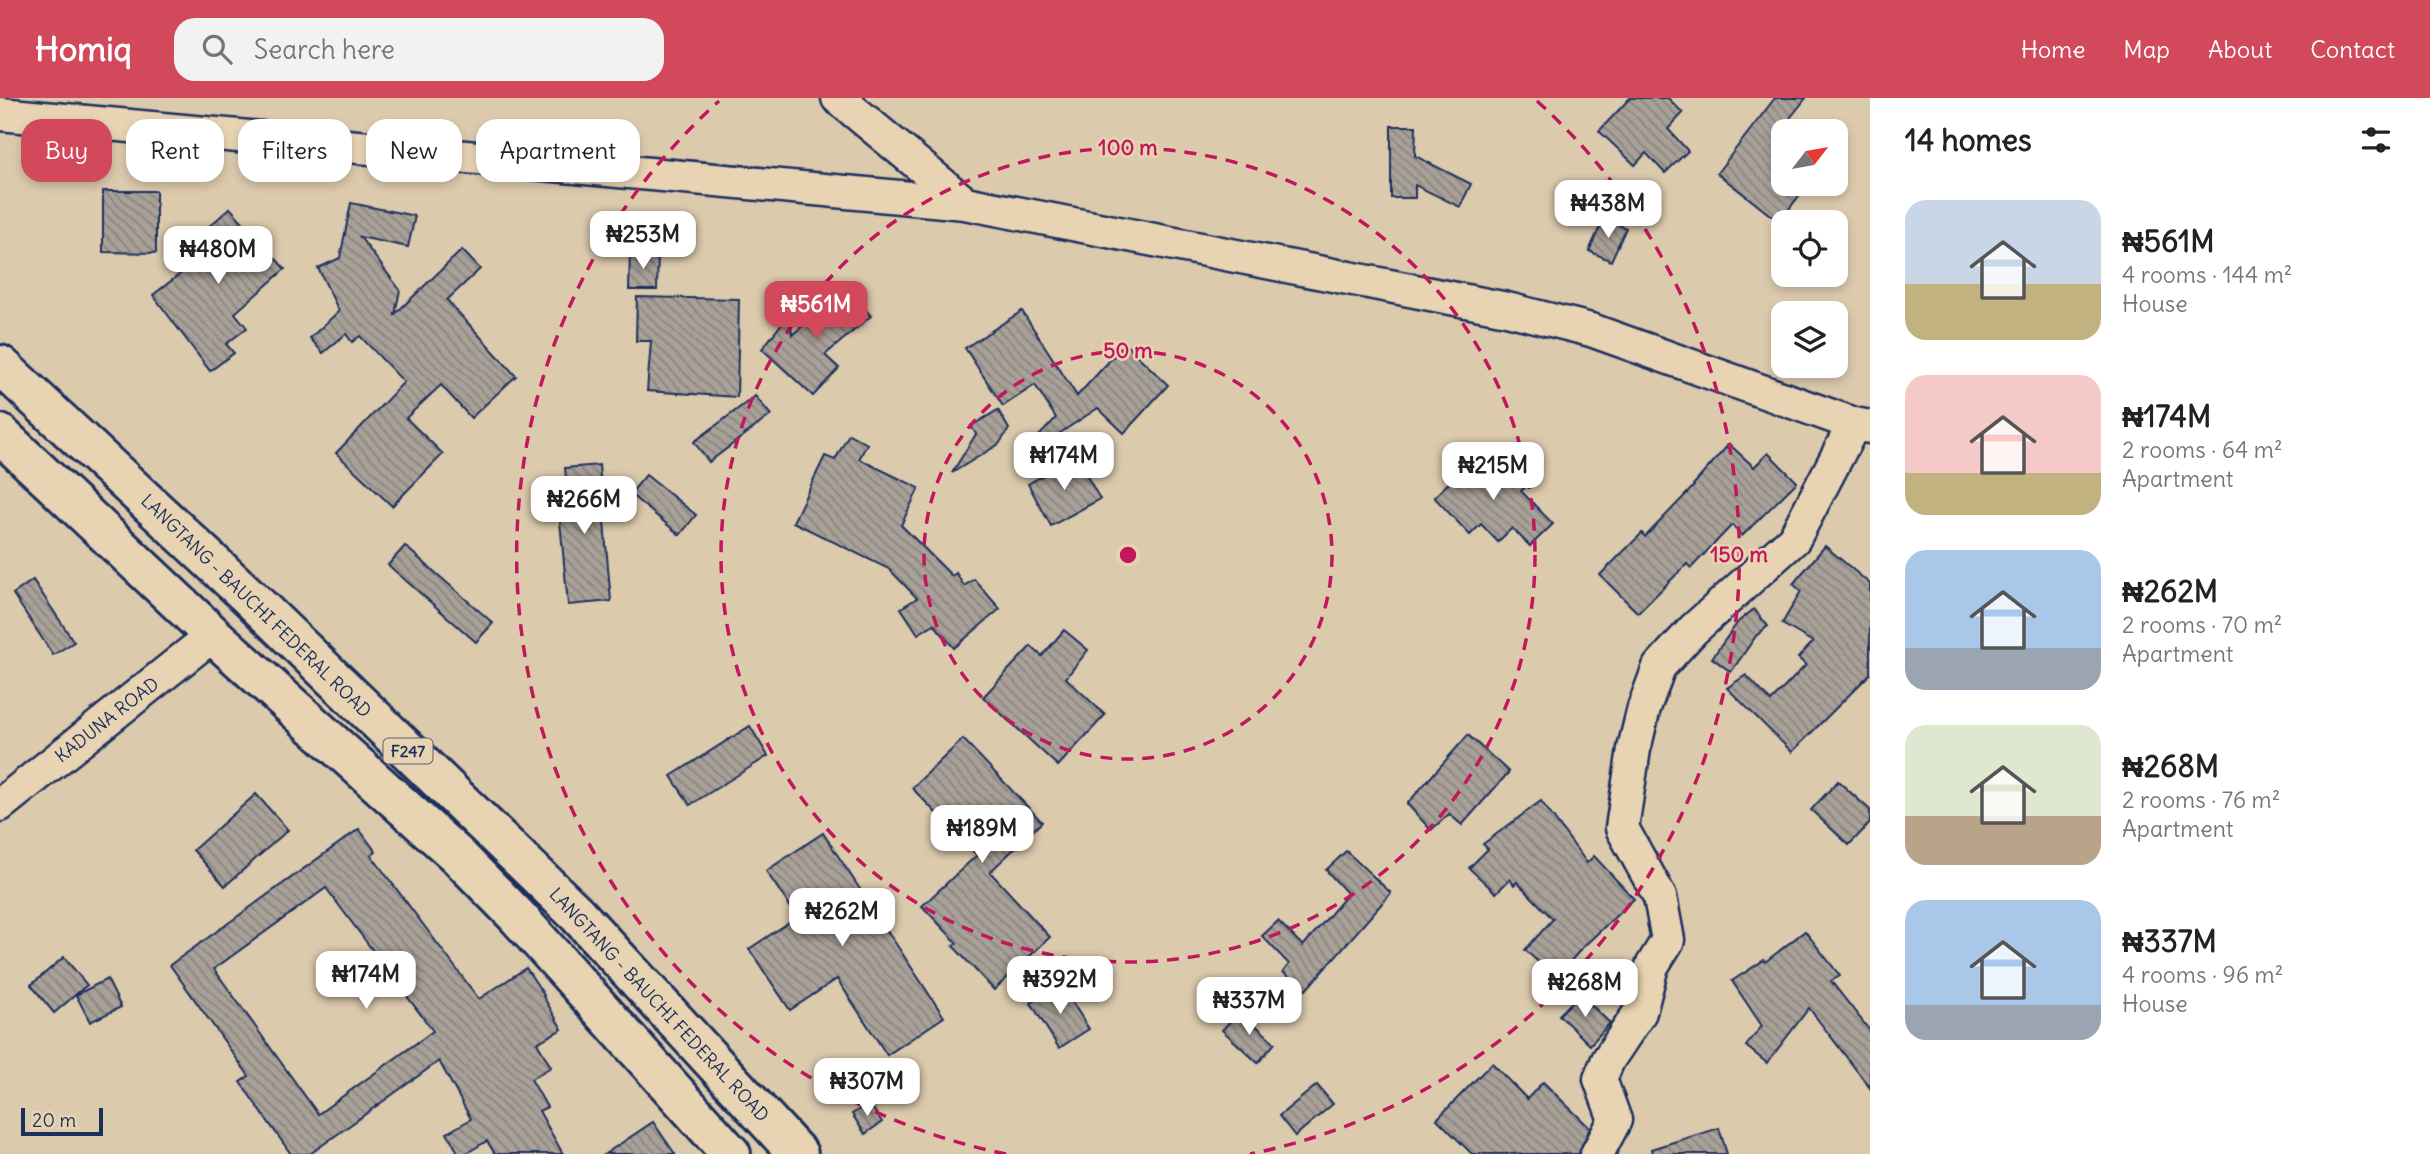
<!DOCTYPE html>
<meta charset="utf-8">
<style>
body{margin:0;font-family:Delius,sans-serif;background:#f2f2f2;color:#222;height:100vh;display:flex;flex-direction:column;font-size:26px;white-space:nowrap}
*{box-sizing:border-box;margin:0}
p{font-size:23px;color:#767676}
.icon{flex:none;width:38px;height:38px;fill:none;stroke:currentColor;stroke-width:2;stroke-linecap:round;stroke-linejoin:round}
.map{position:relative;flex:1;overflow:hidden}
.sheet{display:flex;flex-direction:column;background:#fff;width:560px}
.sheet>*{flex:none}
.hud{position:absolute;left:21px;top:21px;width:665px;height:63px;display:flex;gap:14px}
.needle{width:46px;rotate:59deg}
.buttons{position:absolute;left:1771px;top:21px;display:grid;gap:14px}
.buttons a{display:grid;place-items:center;width:77px;height:77px;border-radius:14px;background:#fff;box-shadow:0 4px 10px #0003;font-size:35px}
.scale{position:absolute;left:21px;bottom:18px;width:82px;box-sizing:border-box;padding-left:7px;border:4px solid #1b2f5e;border-top:0;font-size:19px;line-height:24px;white-space:nowrap;color:#1b2f5e;-webkit-text-stroke:5px #e8d4b2;paint-order:stroke}
.price{position:absolute;translate:-50% -60px;padding:0 16px;border-radius:14px;background:#fff;color:#222;font-size:23px;line-height:46px;filter:drop-shadow(0 2px 4px #0008)}
.price::after{content:'';position:absolute;left:50%;top:42px;width:21px;height:16px;margin-left:-10px;background:inherit;clip-path:polygon(0 0,100% 0,50% 100%)}
.price.selected{background:#d1495b;color:#fff}
ul{padding:0;list-style:none}
li{display:flex;align-items:center;gap:21px;height:175px;padding:0 35px}
li span{display:grid;place-items:center;flex:none;width:196px;height:140px;border-radius:21px;color:#555}
li>.icon{margin-inline-start:auto}
span .icon{width:84px;height:84px;fill:#fffc;stroke-width:1}
li b{font-size:30px}
h2{display:flex;justify-content:space-between;align-items:center;height:84px;padding:0 35px;font-size:30px}
.tag{padding:0 24px;border-radius:21px;background:#fff;box-shadow:0 4px 10px #0003;font-size:24px;line-height:63px}
.tag.selected{background:#d1495b;color:#fff}
header{display:flex;align-items:center;gap:42px;box-sizing:border-box;height:98px;padding:0 35px;background:#d1495b;color:#fff}
header strong{font-size:33px}
nav{display:flex;gap:38px;margin-inline-start:auto;font-size:24px}
.search{width:490px;height:63px;background:#f2f2f2;display:flex;align-items:center;gap:18px;box-sizing:border-box;padding:0 24px;border-radius:21px;color:#767676;font-size:26px}
main{display:flex;flex:1;min-height:0}
.map>svg:first-child{display:block}
.building{fill:url(#building-back-hatch);stroke:#1b2f5e;stroke-width:2;fill-rule:evenodd}
.lines{fill:none;stroke-linecap:round;stroke-linejoin:round}
.minor-casing{stroke:#1b2f5e;stroke-width:37}
.major-casing{stroke:#1b2f5e;stroke-width:44}
.minor{stroke:#e8d4b2;stroke-width:32}
.major{stroke:#e8d4b2;stroke-width:38}
.ring{fill:none;stroke:#c2185b;stroke-width:3.5;stroke-dasharray:12 9}
.labels{text-anchor:middle;stroke-width:5;stroke-linejoin:round;paint-order:stroke}
.shield{fill:#e8d4b2;stroke:#586077;stroke-width:2}
.shield-label{font-size:16px;font-weight:bold;fill:#1b2f5e}
.street-label{font-size:18px;fill:#1b2f5e;stroke:#e8d4b2}
.centre{fill:#c2185b;stroke:#e8d4b2;stroke-width:3.5}
.ring-label{font-size:21px;text-anchor:middle;font-weight:bold;fill:#c2185b;stroke:#e8d4b2;stroke-width:5;stroke-linejoin:round;paint-order:stroke}
</style>
<header>
<strong>Homiq</strong>
<div class="search"><svg class="icon" aria-label="search" viewBox="0 0 24 24"><circle cx="10" cy="10" r="6"/><path d="M15 15l6 6"/></svg>Search here</div>
<nav><a>Home</a><a>Map</a><a>About</a><a>Contact</a></nav>
</header>
<main>
<div class="map">
<svg width="1870" height="1056" viewBox="0 0 1870 1056">
<defs>
<pattern id="building-back-hatch" width="6" height="6" patternUnits="userSpaceOnUse" patternTransform="scale(1.75)"><rect width="6" height="6" fill="#a9a198"/><path d="M-1 5l2 2M0 0l6 6M5-1l2 2" fill="none" stroke="#89847f"/></pattern>
</defs>
<rect width="100%" height="100%" fill="#dccaad"/>
<filter id="ink" filterUnits="userSpaceOnUse"><feTurbulence type="fractalNoise" baseFrequency=".0143" numOctaves="2"/><feDisplacementMap in="SourceGraphic" scale="14" xChannelSelector="R" yChannelSelector="G"/><feConvolveMatrix kernelMatrix="1 2 1 2 8 2 1 2 1" color-interpolation-filters="sRGB"/></filter>
<g filter="url(#ink)">
<g class="building">
<path d="M1630 0H1668L1683 15 1668 31 1688 53 1665 75 1646 55 1635 67 1599 33Z"/>
<path d="M1775 0H1806L1783 29V86H1808L1779 124 1717 75Z"/>
<path d="M1391 28H1416L1415 58 1471 86 1460 109 1415 87V100H1391Z"/>
<path d="M103 93H156V155L103 154Z"/>
<path d="M351 105 415 118 408 149 360 139 400 192 395 216 462 152 480 171 447 202 516 278 471 320 441 287 406 320 443 356 392 408 336 355 404 284 360 238 352 244 346 236 323 255 310 240 339 213 318 170 340 160Z"/>
<path d="M230 110 285 171 235 215 247 230 226 246 234 255 210 273 153 197 207 155H169L212 126Z"/>
<path d="M1604 120 1626 130 1611 163 1589 153Z"/>
<path d="M630 154 658 155 657 192H629Z"/>
<path d="M847 190 871 218 825 257 839 270 813 298 762 251 790 215 792 237Z"/>
<path d="M637 199 739 201 737 299 647 293 651 243H636Z"/>
<path d="M1022 213 1077 298 1125 246 1168 287 1124 335 1098 310 1042 347 1037 340 1056 320 1035 287 1003 308 965 250Z"/>
<path d="M755 298 771 317 709 364 694 344Z"/>
<path d="M998 312 1009 331 999 346 952 375 976 336 971 328Z"/>
<path d="M849 336 867 346 859 361 919 390 901 427 952 478 956 475 964 488 974 481 1000 511 954 550 934 526 918 536 901 510 917 500 889 471 793 424 825 358 835 362Z"/>
<path d="M1729 346 1754 369 1768 355 1797 384 1742 438 1732 427 1691 470 1687 466 1638 515 1600 477 1642 435 1645 439 1694 388 1693 387Z"/>
<path d="M1478 357 1492 372 1503 362 1527 388 1521 393 1553 426 1530 448 1512 430 1498 444 1481 426 1470 437 1434 399Z"/>
<path d="M1076 359 1100 401 1051 428 1028 386Z"/>
<path d="M599 367 611 503 568 507 559 413H556L554 391 567 390 565 370Z"/>
<path d="M646 377 696 417 680 437 630 396Z"/>
<path d="M405 448 493 525 476 544 388 467Z"/>
<path d="M1825 448 1870 486V576L1792 654 1727 590 1746 577 1771 603 1806 567 1798 560 1813 544 1782 526 1801 493 1793 486Z"/>
<path d="M33 482 74 544 53 557 13 496Z"/>
<path d="M1754 511 1768 528 1756 538 1731 574 1712 560 1738 524Z"/>
<path d="M1064 532 1088 552 1066 580 1105 617 1058 668 983 599 1031 548 1042 558Z"/>
<path d="M750 628 768 658 690 707 671 678Z"/>
<path d="M1468 637 1509 674 1462 727 1449 716 1431 732 1407 706Z"/>
<path d="M963 641 1042 724 990 774 1050 839 994 892 953 848 957 845 922 808 977 757 912 690Z"/>
<path d="M1838 683 1870 712V725L1849 747 1811 712Z"/>
<path d="M256 696 288 732 225 788 193 752Z"/>
<path d="M1541 703 1587 765 1594 758 1634 801 1582 850 1556 880 1525 852 1553 821 1517 784 1514 787 1510 781 1496 795 1469 770 1488 751 1483 746Z"/>
<path d="M359 731 376 754 371 757 479 901 526 870 544 897 543 898 562 931 537 945 551 969 531 981 547 1009 539 1013 563 1056H495L487 1043 465 1056H459L447 1035 471 1021 439 963 310 1056H291L240 984 249 978 170 867ZM326 790 433 933 318 1016 214 871Z"/>
<path d="M823 735 944 919 887 957 837 881 790 912 749 851 797 819 766 773Z"/>
<path d="M1346 753 1391 795 1306 892 1283 874 1289 866 1262 838 1278 823 1303 848 1348 796 1326 772Z"/>
<path d="M1805 833 1840 878 1831 883 1870 933V990L1809 910 1767 965 1746 948 1762 928 1732 883 1764 862 1765 864Z"/>
<path d="M64 859 87 887 54 915 31 887Z"/>
<path d="M107 881 121 909 90 924 76 897Z"/>
<path d="M1061 886 1089 931 1059 950 1031 905Z"/>
<path d="M1580 896 1610 925 1590 947 1559 917Z"/>
<path d="M1240 913 1275 945 1258 965 1222 932Z"/>
<path d="M1492 965 1527 1001 1543 984 1590 1030 1579 1056H1472L1437 1021Z"/>
<path d="M1317 987 1333 1006 1295 1038 1279 1018Z"/>
<path d="M869 1005 882 1024 865 1036 852 1016Z"/>
<path d="M653 1024 675 1056H605Z"/>
<path d="M1719 1030 1727 1056H1652L1651 1051Z"/>
</g>
<g class="lines">
<defs>
<g id="minor">
<path d="M838 0 965 105"/>
<path d="M0 16 965 105 1507 211 1591 232 1854 326 1870 329"/>
<path d="M0 707 213 537"/>
<path d="M1597 1056 1615 1022 1600 981 1608 962 1640 914 1652 868 1668 842 1660 799 1622 730 1634 651 1644 610 1659 569 1694 531 1794 441 1854 326"/>
</g>
<g id="major">
<path d="M0 267 246 496 577 816 798 1056"/>
<path d="M0 336 213 537 458 758 516 817 731 1056"/>
</g>
</defs>
<use href="#minor" class="minor-casing"/>
<use href="#major" class="major-casing"/>
<use href="#minor" class="minor"/>
<use href="#major" class="major"/>
</g>
</g>
<g class="ring">
<circle cx="1128" cy="457" r="204"/>
<circle cx="1128" cy="457" r="407"/>
<path d="M1006 1056A611 611 0 0 1 719 3M1537 3A611 611 0 0 1 1250 1056"/>
</g>
<g class="labels">
<rect class="shield" x="383.5" y="640.5" width="49" height="25" rx="5"/>
<g class="shield-label">
<text x="408" y="659">F247</text>
</g>
<g class="street-label">
<text transform="translate(256 508) rotate(44)" y="6">LANGTANG - BAUCHI FEDERAL ROAD</text>
<text transform="translate(107 622) rotate(-38)" y="6">KADUNA ROAD</text>
<text transform="translate(659 907) rotate(47)" y="6">LANGTANG - BAUCHI FEDERAL ROAD</text>
</g>
</g>
<circle cx="1128" cy="457" r="10" class="centre"/>
<g class="ring-label">
<text x="1128" y="57">100 m</text>
<text x="1128" y="260">50 m</text>
<text x="1739" y="464">150 m</text>
</g>
</svg>
<div class="buttons">
<a><svg class="needle" viewBox="-14 -14 28 28"><path d="M0-13l5 13h-10z" fill="#e53935"/><path d="M0 13l5-13h-10z" fill="#767676"/></svg></a>
<a><svg class="icon" aria-label="locate" viewBox="0 0 24 24"><circle cx="12" cy="12" r="6"/><path d="M12 2v4M12 18v4M2 12h4M18 12h4"/></svg></a>
<a><svg class="icon" aria-label="layers" viewBox="0 0 24 24"><path d="M12 4l9 5-9 5-9-5zM3 14l9 5 9-5"/></svg></a>
</div>
<div class="scale">20 m</div>
<b class="price" style="left:1608px;top:142px">₦438M</b>
<b class="price" style="left:643px;top:173px">₦253M</b>
<b class="price" style="left:218px;top:188px">₦480M</b>
<b class="price selected" style="left:816px;top:243px">₦561M</b>
<b class="price" style="left:1064px;top:394px">₦174M</b>
<b class="price" style="left:1493px;top:404px">₦215M</b>
<b class="price" style="left:584px;top:438px">₦266M</b>
<b class="price" style="left:982px;top:767px">₦189M</b>
<b class="price" style="left:842px;top:850px">₦262M</b>
<b class="price" style="left:366px;top:913px">₦174M</b>
<b class="price" style="left:1060px;top:918px">₦392M</b>
<b class="price" style="left:1585px;top:921px">₦268M</b>
<b class="price" style="left:1249px;top:939px">₦337M</b>
<b class="price" style="left:867px;top:1020px">₦307M</b>
<div class="hud">
<a class="tag selected">Buy</a>
<a class="tag">Rent</a>
<a class="tag">Filters</a>
<a class="tag">New</a>
<a class="tag">Apartment</a>
</div>
</div>
<section class="sheet">
<h2>14 homes<svg class="icon" aria-label="filters" viewBox="0 0 24 24"><path d="M4 7h16M4 17h16"/><circle cx="9" cy="7" r="2"/><circle cx="15" cy="17" r="2"/></svg></h2>
<ul>
<li><span style="background:linear-gradient(#c9d6e8 60%,#c2b280 0)"><svg class="icon" aria-label="home" viewBox="0 0 24 24"><path d="M3 11l9-7 9 7M6 9v11h12V9"/></svg></span><div><b>₦561M</b><p>4 rooms · 144 m²</p><p>House</p></div></li>
<li><span style="background:linear-gradient(#f6c9c9 70%,#c2b280 0)"><svg class="icon" aria-label="home" viewBox="0 0 24 24"><path d="M3 11l9-7 9 7M6 9v11h12V9"/></svg></span><div><b>₦174M</b><p>2 rooms · 64 m²</p><p>Apartment</p></div></li>
<li><span style="background:linear-gradient(#a9c7e8 70%,#9aa5b1 0)"><svg class="icon" aria-label="home" viewBox="0 0 24 24"><path d="M3 11l9-7 9 7M6 9v11h12V9"/></svg></span><div><b>₦262M</b><p>2 rooms · 70 m²</p><p>Apartment</p></div></li>
<li><span style="background:linear-gradient(#dfe7d0 65%,#b9a48a 0)"><svg class="icon" aria-label="home" viewBox="0 0 24 24"><path d="M3 11l9-7 9 7M6 9v11h12V9"/></svg></span><div><b>₦268M</b><p>2 rooms · 76 m²</p><p>Apartment</p></div></li>
<li><span style="background:linear-gradient(#a9c7e8 75%,#9aa5b1 0)"><svg class="icon" aria-label="home" viewBox="0 0 24 24"><path d="M3 11l9-7 9 7M6 9v11h12V9"/></svg></span><div><b>₦337M</b><p>4 rooms · 96 m²</p><p>House</p></div></li>
</ul>
</section>
</main>
